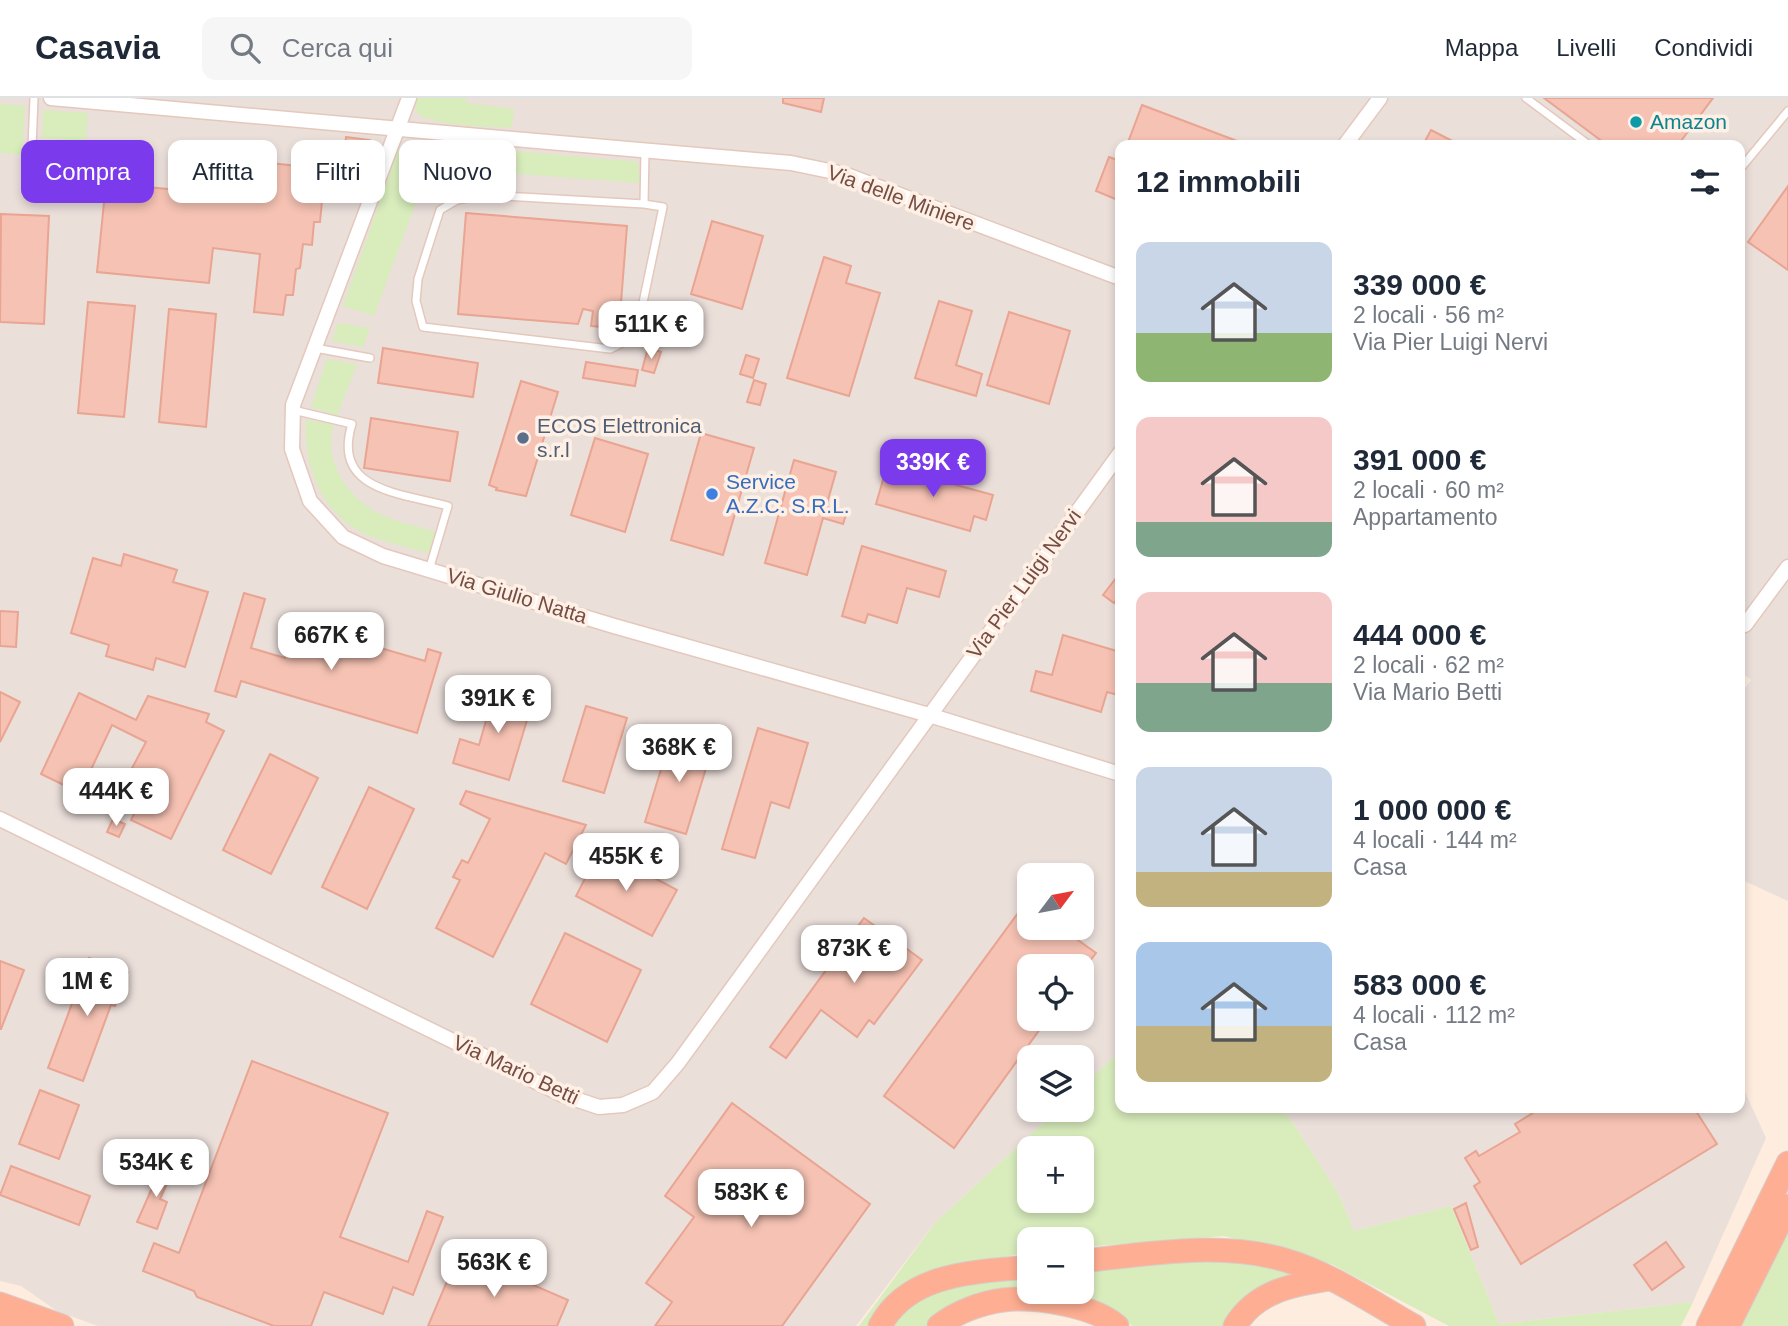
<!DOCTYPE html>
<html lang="it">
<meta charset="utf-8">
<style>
body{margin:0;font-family:Helvetica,sans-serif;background:#f6f6f7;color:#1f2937;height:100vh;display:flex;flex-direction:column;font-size:26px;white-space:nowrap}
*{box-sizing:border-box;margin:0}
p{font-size:23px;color:#747a83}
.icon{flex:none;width:38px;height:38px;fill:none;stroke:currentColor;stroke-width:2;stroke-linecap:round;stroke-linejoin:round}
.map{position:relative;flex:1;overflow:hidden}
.side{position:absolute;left:1115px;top:42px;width:630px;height:973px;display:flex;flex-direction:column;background:#fff;border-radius:14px;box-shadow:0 4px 10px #0003}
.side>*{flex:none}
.banner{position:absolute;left:21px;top:42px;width:665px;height:63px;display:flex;gap:14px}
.needle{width:46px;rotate:58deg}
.buttons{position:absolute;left:1017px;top:765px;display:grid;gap:14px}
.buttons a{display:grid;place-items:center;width:77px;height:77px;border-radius:14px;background:#fff;box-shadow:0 4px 10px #0003;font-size:35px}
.price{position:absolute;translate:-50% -60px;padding:0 16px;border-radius:14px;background:#fff;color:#222;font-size:23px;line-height:46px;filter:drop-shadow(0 2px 4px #0008)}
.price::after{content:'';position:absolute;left:50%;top:42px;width:21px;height:16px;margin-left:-10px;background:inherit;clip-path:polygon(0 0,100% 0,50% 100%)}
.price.current{background:#7c3aed;color:#fff}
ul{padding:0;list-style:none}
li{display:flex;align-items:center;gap:21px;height:175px;padding:0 21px}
li span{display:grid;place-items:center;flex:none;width:196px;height:140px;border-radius:14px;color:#555}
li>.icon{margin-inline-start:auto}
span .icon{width:84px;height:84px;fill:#fffc;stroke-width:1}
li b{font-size:30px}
h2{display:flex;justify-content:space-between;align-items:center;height:84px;padding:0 21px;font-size:30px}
.pill{padding:0 24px;border-radius:14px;background:#fff;box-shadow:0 4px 10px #0003;font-size:24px;line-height:63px}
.pill.current{background:#7c3aed;color:#fff}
header{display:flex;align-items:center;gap:42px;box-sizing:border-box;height:98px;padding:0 35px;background:#fff;border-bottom:2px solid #e0e1e3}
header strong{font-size:33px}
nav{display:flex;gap:38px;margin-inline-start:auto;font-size:24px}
.search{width:490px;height:63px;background:#f6f6f7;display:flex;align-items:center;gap:18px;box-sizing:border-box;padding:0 24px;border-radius:14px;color:#747a83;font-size:26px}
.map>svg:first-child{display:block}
.industrial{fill:#ebdfda;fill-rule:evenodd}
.green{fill:#d8ecbc;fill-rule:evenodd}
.building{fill:#f5c2b3;stroke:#e9a492;stroke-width:2}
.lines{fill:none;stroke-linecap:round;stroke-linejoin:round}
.service-casing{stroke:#e4c8bc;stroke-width:10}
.minor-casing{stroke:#e4c8bc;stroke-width:17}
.trunk-casing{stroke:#d8cdcb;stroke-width:25}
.service{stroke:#fff;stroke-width:7}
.minor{stroke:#fff;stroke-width:14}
.trunk{stroke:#feae92;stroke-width:23}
.culture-dot{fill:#0f9aa8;stroke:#fff0e6;stroke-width:2.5}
.service-dot{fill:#5c6f8a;stroke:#fff0e6;stroke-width:2.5}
.shop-dot{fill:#3f7fe0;stroke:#fff0e6;stroke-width:2.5}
.labels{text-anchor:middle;stroke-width:7;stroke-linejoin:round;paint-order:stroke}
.culture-label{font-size:21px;fill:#0d838f;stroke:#fff0e6;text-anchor:start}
.street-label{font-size:21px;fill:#754d44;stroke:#fff0e6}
.service-label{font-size:21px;fill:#4e5e75;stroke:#fff0e6;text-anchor:start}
.shop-label{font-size:21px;fill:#366cbe;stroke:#fff0e6;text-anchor:start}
</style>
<header>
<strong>Casavia</strong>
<div class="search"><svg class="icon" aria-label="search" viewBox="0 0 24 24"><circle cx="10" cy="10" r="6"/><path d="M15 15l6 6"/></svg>Cerca qui</div>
<nav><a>Mappa</a><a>Livelli</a><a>Condividi</a></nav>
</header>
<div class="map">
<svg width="1788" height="1228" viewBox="0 0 1788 1228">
<rect width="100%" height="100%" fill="#feecde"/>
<g class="industrial">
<path d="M0 0H1788V803L1740 781V597L1751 582 1740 573V47H1120V953L1082 989V959H1029V1012H1057L935 1125 856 1228H98L57 1213 21 1188 0 1183ZM1029 777H1082V830H1029ZM1029 868H1082V920H1029Z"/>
<path d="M1740 983 1766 1040 1693 1204 1499 1226 1451 1108 1354 1133 1338 1095 1289 1019 1279 1010H1740Z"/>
</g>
<g class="green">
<path d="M417 0H467L466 5 514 11 512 30C482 28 449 29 420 18L415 10Z"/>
<path d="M0 6 25 8 22 57 0 55Z"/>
<path d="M43 12 88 15 86 43 42 40Z"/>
<path d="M408 43 638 64 640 85 465 72 434 83 415 107 374 218 343 208 398 52Z"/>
<path d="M338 225 370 230 363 249 332 243Z"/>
<path d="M327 261 357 266 337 318 311 309Z"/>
<path d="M306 322 334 327C322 359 346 397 374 413 393 423 416 428 436 434L428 455C411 450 392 446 375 440 325 423 303 372 306 322Z"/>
<path d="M1120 953V1010H1279L1289 1019 1338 1095 1354 1133 1451 1108 1499 1226 1693 1204 1681 1228H1449L1331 1166 1224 1138 1082 1149V1141H1029V1154L925 1175 889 1201 871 1228H859L935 1125 1057 1012H1082V989ZM1029 1050H1082V1102H1029Z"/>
<path d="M1788 1131V1228H1741Z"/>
<path d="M1184 1160 1248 1162 1294 1173 1292 1180C1255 1188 1245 1196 1224 1228H1133L1088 1201 1047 1194H1082V1171Z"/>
<path d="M1029 1175V1190L990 1193 947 1211 926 1228H891L901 1214 927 1195Z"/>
</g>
<g class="building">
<path d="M783 0H824L821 14 783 5Z"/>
<path d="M1544 0H1713L1678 47H1607Z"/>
<path d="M1142 7 1245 46V47H1127Z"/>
<path d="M1431 32 1460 47H1423Z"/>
<path d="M346 39 370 42 368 63 344 60Z"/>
<path d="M199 43 230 46 228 63 197 60Z"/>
<path d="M46 56 68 58 66 81 44 79Z"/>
<path d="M1109 59 1120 63V103L1096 93Z"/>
<path d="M270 65 325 71 320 124H314L312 147 303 146 300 170 296 171 293 197H286L283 217 254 214 260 156 213 150 209 185 97 174 106 85 240 98 243 72 269 75Z"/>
<path d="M1788 88V172L1748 144Z"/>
<path d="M466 115 627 128 619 230 591 228 593 213 583 211 578 226 458 216Z"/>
<path d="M1 116 49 118 44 226 0 224Z"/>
<path d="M712 123 763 138 742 211 691 196Z"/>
<path d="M824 159 851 168 846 185 880 195 849 298 787 280Z"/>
<path d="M939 203 972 213 956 267 982 276 976 298 915 280Z"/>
<path d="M88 204 135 208 124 319 78 315Z"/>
<path d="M169 211 216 216 206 329 159 324Z"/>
<path d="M1009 214 1070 233 1049 306 987 287Z"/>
<path d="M383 250 478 265 473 299 378 285Z"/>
<path d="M648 250 661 254 654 275 642 272Z"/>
<path d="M746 257 759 261 753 280 740 276Z"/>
<path d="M586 264 638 272 635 288 583 280Z"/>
<path d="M754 282 766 286 760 307 747 304Z"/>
<path d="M521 283 558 294 526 398 496 392 497 390 489 387Z"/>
<path d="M371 320 458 334 450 383 364 370Z"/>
<path d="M701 335 754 350 723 457 671 442Z"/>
<path d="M595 340 648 356 625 434 571 417Z"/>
<path d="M794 362 836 374 826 409 847 414 843 426 823 420 807 477 765 465Z"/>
<path d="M887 368 993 397 986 422 974 418 970 433 876 406Z"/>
<path d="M862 448 946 473 939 499 907 490 897 525 868 516 865 525 842 518Z"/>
<path d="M124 456 177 472 173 484 208 494 185 569 156 560 153 572 106 558 109 547 71 535 93 460 121 468Z"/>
<path d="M1120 475V496L1114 505 1103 497Z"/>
<path d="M244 495 265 501 251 550 285 560 295 525 425 563 428 551 441 555 417 635 241 583 236 599 215 593Z"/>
<path d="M0 513 18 514 16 549 0 548Z"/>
<path d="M1063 537 1120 554 1118 597 1107 594 1101 614 1031 593 1036 573 1052 577Z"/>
<path d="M496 588 534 599 509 682 453 665 460 641 479 647Z"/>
<path d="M0 594 20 604 0 644Z"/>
<path d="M79 595 136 622 148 598 209 616 206 624 224 633 171 741 131 722 151 681 131 672 146 644 112 627 80 695 41 676Z"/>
<path d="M586 608 627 620 604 695 563 683Z"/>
<path d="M758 630 808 645 789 710 771 704 755 760 722 751Z"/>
<path d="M672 635 713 647 686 736 645 724Z"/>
<path d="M270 656 318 680 271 776 223 752Z"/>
<path d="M369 689 414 711 367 811 322 789Z"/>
<path d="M466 693 586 727 566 766 545 755 493 859 436 830 460 782 453 779 462 762 468 765 490 721 460 706Z"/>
<path d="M113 721 125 726 119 739 107 734Z"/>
<path d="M600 751 677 792 652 838 576 798Z"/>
<path d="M1029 800V830H1061L1096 855 1086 868H1029V920H1048L954 1050 884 998Z"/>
<path d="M864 820 922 862 874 926 869 922 857 939 821 912 786 960 770 949Z"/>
<path d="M565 835 641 872 607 944 531 906Z"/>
<path d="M89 860 128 874 115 908 111 907 83 983 48 970Z"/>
<path d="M0 863 24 872 1 931H0Z"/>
<path d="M252 963 388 1015 340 1139 408 1164 427 1113 443 1119 413 1197 393 1189 383 1216 324 1194 311 1228H274L197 1199 194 1193 143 1173 154 1145 179 1155Z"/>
<path d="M40 992 79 1007 59 1061 19 1046Z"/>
<path d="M732 1005 870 1106 782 1228H655L672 1204 646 1185 694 1119 665 1098Z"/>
<path d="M1541 1010H1694L1717 1046 1521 1166 1474 1088 1480 1084 1465 1060 1476 1053 1479 1058 1520 1034 1515 1026Z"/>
<path d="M164 1063 175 1068 160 1101 167 1104 157 1131 137 1124Z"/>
<path d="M11 1068 90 1098 79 1127 0 1097Z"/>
<path d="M1466 1105 1478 1149 1471 1152 1454 1111Z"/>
<path d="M1666 1144 1684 1169 1652 1192 1634 1167Z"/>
<path d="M459 1155 568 1202 557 1228H428Z"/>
</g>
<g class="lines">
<defs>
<g id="service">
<path d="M1526 0 1589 47"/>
<path d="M1740 71 1788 13"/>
<path d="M31 73 34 0"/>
<path d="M644 106 485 97 457 102 440 112 418 181 416 203 423 229 610 251 636 238 663 109 644 106 645 53"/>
<path d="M315 250 370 260"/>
<path d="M293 312 352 326C331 393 401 395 448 408L429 472"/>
</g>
<g id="minor">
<path d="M51 0C298 21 544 45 791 65L844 76 1120 180"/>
<path d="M409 0 293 307 292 351 310 403 343 439 383 458 614 528 929 617 1120 676"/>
<path d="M1345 47 1380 0"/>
<path d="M1740 523 1745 527 1788 469"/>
<path d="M0 721 563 997 599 1009 623 1007 653 994 678 965 1120 355"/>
</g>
<g id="trunk">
<path d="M1082 1163C1147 1156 1220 1143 1285 1162 1330 1175 1373 1205 1414 1228"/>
<path d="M0 1206 62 1228"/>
<path d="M0 1222 17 1228"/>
<path d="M880 1228C909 1174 976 1174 1029 1169"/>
<path d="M939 1228C956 1214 981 1205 1003 1202 1034 1198 1093 1207 1117 1228"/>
<path d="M1235 1228C1256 1193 1292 1187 1329 1181"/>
<path d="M1708 1228 1788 1065"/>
<path d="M1728 1228 1788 1108"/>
</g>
</defs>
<use href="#service" class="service-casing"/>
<use href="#minor" class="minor-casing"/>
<use href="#trunk" class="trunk-casing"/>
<use href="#service" class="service"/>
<use href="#minor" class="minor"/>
<use href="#trunk" class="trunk"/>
</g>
<circle class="culture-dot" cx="1636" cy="24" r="7"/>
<circle class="service-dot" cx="523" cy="340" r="7"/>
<circle class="shop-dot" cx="712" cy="396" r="7"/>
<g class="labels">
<g class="culture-label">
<text x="1650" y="31">Amazon</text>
</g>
<g class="street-label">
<text transform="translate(901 100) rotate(20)" y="7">Via delle Miniere</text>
<text transform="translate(1024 486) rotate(-54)" y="7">Via Pier Luigi Nervi</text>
<text transform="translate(517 498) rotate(17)" y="7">Via Giulio Natta</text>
<text transform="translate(516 972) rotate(25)" y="7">Via Mario Betti</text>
</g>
<g class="service-label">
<text x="537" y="335">ECOS Elettronica<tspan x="537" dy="24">s.r.l</tspan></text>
</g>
<g class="shop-label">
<text x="726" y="391">Service<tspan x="726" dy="24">A.Z.C. S.R.L.</tspan></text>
</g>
</g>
</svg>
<div class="buttons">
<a><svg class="needle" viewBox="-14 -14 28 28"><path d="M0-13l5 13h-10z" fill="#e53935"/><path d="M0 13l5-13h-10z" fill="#747a83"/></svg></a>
<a><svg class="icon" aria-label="locate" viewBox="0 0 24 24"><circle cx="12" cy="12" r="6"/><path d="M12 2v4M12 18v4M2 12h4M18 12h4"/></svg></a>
<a><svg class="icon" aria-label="layers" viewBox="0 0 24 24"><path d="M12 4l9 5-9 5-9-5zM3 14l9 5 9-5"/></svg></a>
<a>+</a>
<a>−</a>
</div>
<b class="price" style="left:651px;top:263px">511K €</b>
<b class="price current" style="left:933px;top:401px">339K €</b>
<b class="price" style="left:331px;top:574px">667K €</b>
<b class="price" style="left:498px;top:637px">391K €</b>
<b class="price" style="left:679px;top:686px">368K €</b>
<b class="price" style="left:116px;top:730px">444K €</b>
<b class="price" style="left:626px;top:795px">455K €</b>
<b class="price" style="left:854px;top:887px">873K €</b>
<b class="price" style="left:87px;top:920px">1M €</b>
<b class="price" style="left:156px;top:1101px">534K €</b>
<b class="price" style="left:751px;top:1131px">583K €</b>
<b class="price" style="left:494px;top:1201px">563K €</b>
<div class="banner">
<a class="pill current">Compra</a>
<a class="pill">Affitta</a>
<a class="pill">Filtri</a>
<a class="pill">Nuovo</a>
</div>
<section class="side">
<h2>12 immobili<svg class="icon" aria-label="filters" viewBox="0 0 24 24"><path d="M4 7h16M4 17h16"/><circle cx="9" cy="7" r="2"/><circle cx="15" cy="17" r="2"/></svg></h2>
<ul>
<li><span style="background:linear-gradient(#c9d6e8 65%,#8fb573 0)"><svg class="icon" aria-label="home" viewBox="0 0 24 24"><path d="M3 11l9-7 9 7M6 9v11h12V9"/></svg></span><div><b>339 000 €</b><p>2 locali · 56 m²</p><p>Via Pier Luigi Nervi</p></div></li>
<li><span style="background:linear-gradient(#f6c9c9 75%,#7fa58c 0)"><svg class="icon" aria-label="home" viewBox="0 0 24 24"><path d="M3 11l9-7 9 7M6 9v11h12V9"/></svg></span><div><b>391 000 €</b><p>2 locali · 60 m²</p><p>Appartamento</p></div></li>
<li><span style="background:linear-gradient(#f6c9c9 65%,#7fa58c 0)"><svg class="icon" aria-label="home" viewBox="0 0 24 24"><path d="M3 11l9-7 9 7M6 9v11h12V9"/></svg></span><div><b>444 000 €</b><p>2 locali · 62 m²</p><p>Via Mario Betti</p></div></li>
<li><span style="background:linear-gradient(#c9d6e8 75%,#c2b280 0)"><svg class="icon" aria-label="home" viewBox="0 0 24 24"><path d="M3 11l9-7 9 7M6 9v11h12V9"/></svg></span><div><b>1 000 000 €</b><p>4 locali · 144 m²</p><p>Casa</p></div></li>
<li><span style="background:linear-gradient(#a9c7e8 60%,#c2b280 0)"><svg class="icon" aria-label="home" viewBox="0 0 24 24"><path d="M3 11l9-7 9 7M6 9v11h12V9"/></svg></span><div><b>583 000 €</b><p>4 locali · 112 m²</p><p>Casa</p></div></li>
</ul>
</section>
</div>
